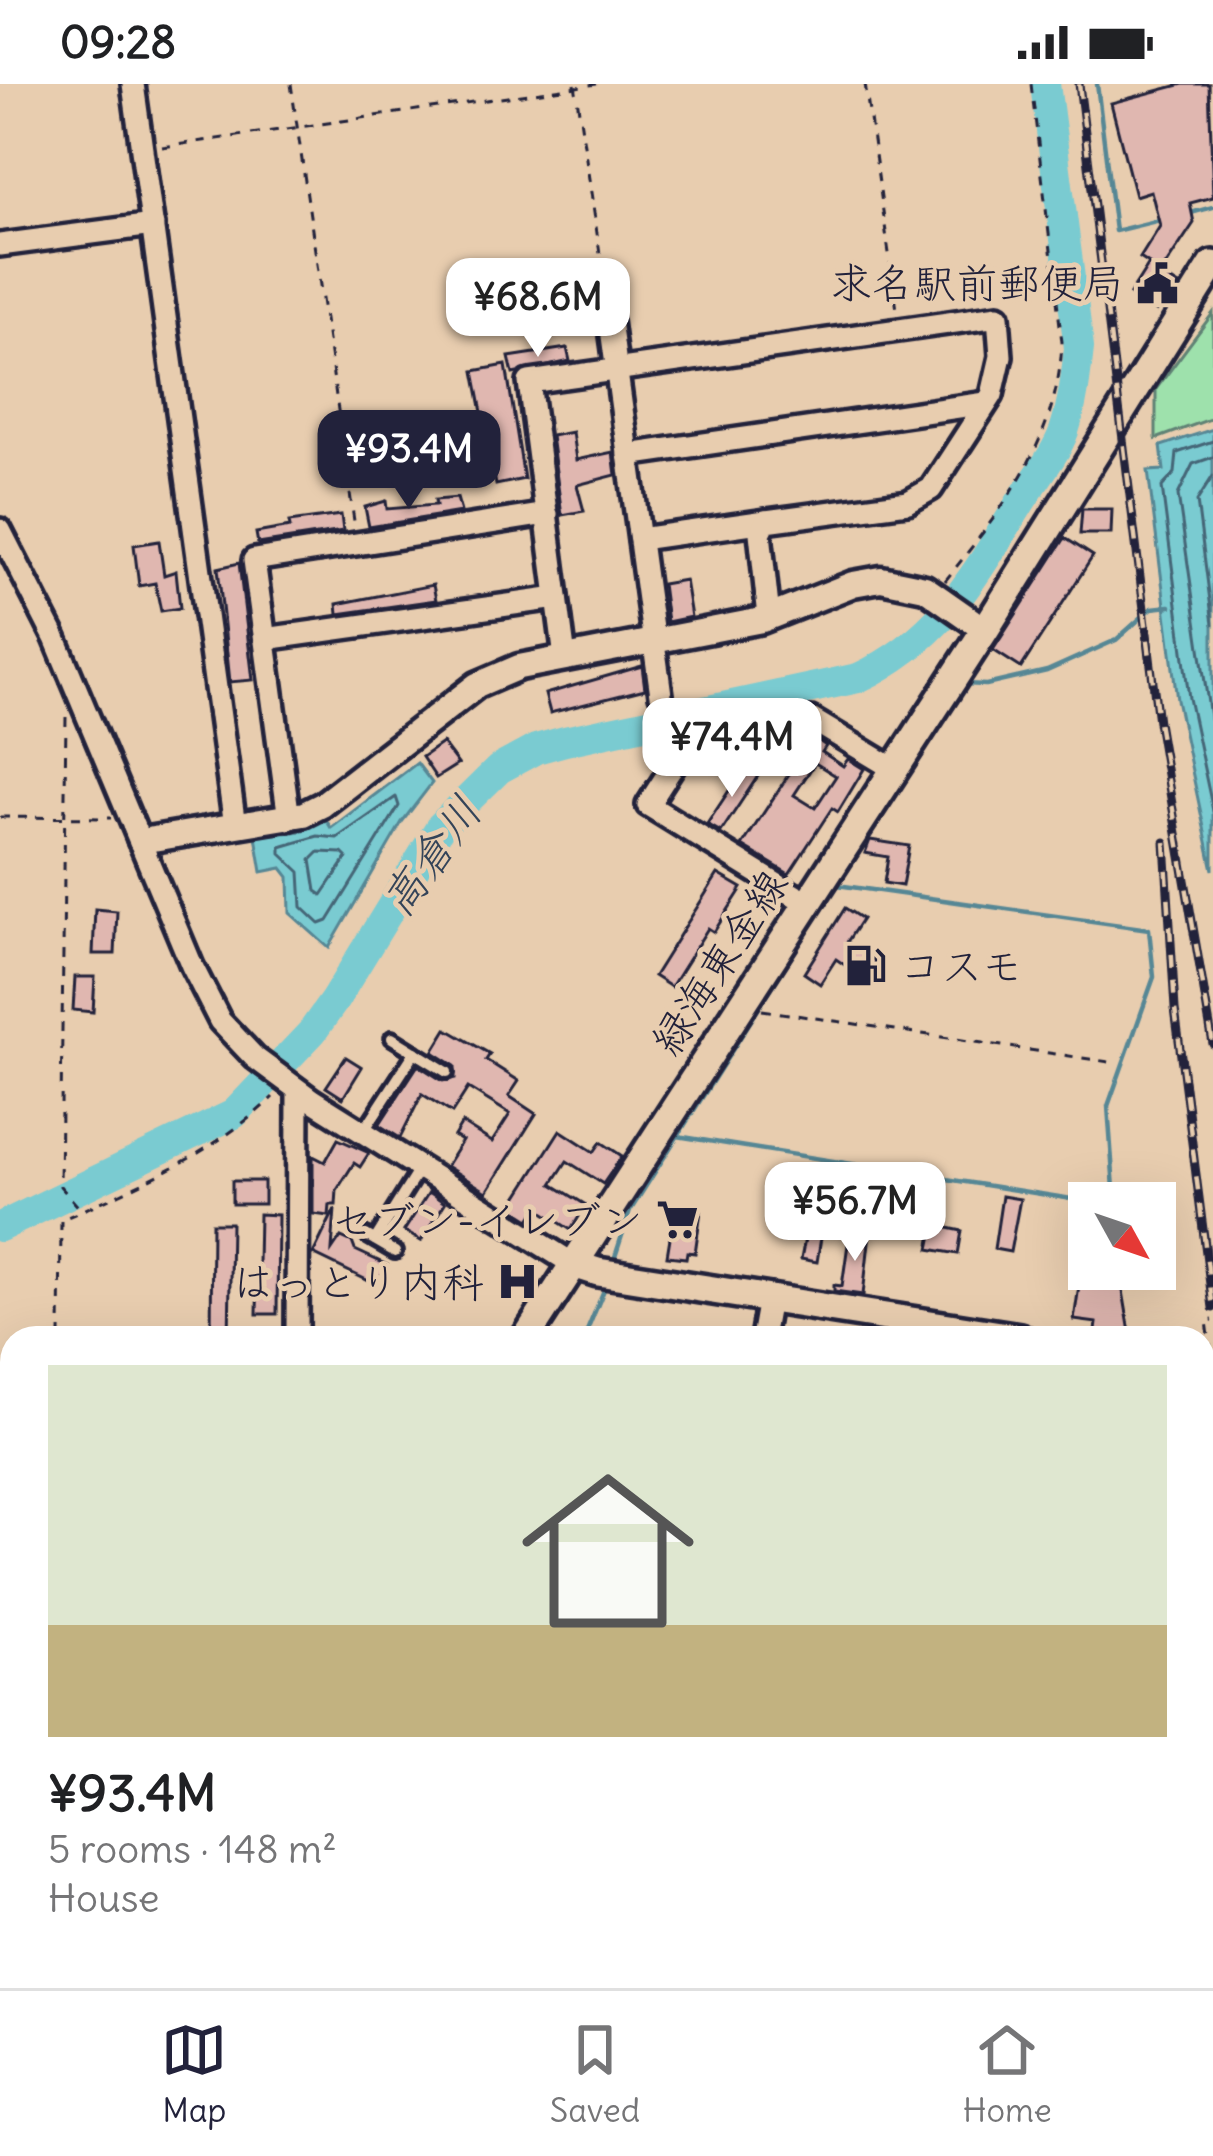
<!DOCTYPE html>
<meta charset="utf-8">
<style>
body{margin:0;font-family:Delius,"Klee One",sans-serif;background:#f6f6f6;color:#202124;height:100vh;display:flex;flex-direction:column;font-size:45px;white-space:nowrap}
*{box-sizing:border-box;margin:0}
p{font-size:39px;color:#757577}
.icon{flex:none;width:66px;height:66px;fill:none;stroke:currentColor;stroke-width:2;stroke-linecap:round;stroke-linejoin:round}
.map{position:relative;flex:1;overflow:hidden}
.panel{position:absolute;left:0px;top:1242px;width:1215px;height:663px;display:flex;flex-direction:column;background:#fff;border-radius:36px 36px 0 0;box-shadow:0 12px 48px #0002}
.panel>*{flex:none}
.needle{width:78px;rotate:130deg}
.controls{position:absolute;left:1068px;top:1098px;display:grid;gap:24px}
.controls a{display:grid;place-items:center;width:108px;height:108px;border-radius:0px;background:#fff;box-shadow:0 12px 48px #0002;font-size:60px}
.price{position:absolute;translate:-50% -102px;padding:0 27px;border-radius:24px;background:#fff;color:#222;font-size:39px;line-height:78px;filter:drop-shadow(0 3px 6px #0008)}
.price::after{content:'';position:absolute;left:50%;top:72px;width:36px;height:27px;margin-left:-18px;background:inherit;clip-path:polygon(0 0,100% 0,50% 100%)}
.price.current{background:#22223b;color:#fff}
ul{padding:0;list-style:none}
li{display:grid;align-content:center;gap:24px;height:636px;padding:0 48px}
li+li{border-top:3px solid #e0e0e0}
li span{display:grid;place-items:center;height:372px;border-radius:0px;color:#555}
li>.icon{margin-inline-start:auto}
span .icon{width:216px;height:216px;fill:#fffc;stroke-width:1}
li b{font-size:51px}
.status{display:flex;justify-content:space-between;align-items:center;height:84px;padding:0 60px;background:#fff;direction:ltr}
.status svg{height:33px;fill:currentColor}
.menu{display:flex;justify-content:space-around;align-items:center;height:168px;border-top:3px solid #e0e0e0;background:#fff;font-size:33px;color:#757577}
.menu a{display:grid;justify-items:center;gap:6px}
.menu .current{color:#22223b}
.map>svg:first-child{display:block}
.green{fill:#9ee1ac;stroke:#608274;stroke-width:3}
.water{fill:#7acbd1;stroke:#578795;stroke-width:3}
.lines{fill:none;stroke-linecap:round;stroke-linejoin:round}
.shore{stroke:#456677;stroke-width:3}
.stream{stroke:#578795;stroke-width:4.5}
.river{stroke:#7acbd1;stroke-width:30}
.building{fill:#e0b7b0;stroke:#22223b;stroke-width:3;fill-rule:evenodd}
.service-casing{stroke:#22223b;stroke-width:20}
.minor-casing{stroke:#22223b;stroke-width:30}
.tertiary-casing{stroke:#22223b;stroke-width:33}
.secondary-casing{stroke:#22223b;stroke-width:36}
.path{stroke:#22223b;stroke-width:3;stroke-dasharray:9 9;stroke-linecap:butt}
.service{stroke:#e8cdaf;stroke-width:10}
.minor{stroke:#e8cdaf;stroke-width:21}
.tertiary{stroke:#e8cdaf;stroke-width:24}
.secondary{stroke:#e8cdaf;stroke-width:27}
.rail-casing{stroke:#22223b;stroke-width:9}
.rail{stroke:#e8cdaf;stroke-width:4.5;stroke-dasharray:14;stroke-linecap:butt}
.labels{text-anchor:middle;stroke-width:10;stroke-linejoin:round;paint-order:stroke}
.poi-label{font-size:42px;fill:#22223b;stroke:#e8cdaf;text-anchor:end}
.street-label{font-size:42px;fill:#22223b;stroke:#e8cdaf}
.water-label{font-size:45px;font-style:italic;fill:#344459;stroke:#e8cdaf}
</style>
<div class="status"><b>09:28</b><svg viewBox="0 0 49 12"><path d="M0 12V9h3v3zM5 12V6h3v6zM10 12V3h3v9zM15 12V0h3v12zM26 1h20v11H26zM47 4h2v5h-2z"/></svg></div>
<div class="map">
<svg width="1213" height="1904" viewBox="0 0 1213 1904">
<rect width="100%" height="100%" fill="#e8cdaf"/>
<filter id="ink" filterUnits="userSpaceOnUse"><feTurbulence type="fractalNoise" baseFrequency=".00833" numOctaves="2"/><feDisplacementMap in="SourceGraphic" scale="24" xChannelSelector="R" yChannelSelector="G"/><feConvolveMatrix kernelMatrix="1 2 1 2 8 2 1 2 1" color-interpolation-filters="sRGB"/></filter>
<g filter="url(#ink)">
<path class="green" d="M1213 229V334L1156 355V305Z"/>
<g class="water">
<path d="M1213 345V786L1177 616 1148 387 1164 386 1161 362Z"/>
<path d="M417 679 432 699 402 738 329 864 290 829 289 793 282 784 262 788 256 752 301 747 325 734 331 744Z"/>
</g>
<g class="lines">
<g class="shore">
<path d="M1213 357 1177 369 1175 389 1162 403 1189 614 1213 727"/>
<path d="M1213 373 1193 380 1178 411 1213 654"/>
<path d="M1213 392 1197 417 1213 540"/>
<path d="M396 713 399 722 328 837 320 840 302 823 300 788 281 770V763L318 752 337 754Z"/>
<path d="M319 768 342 769 347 774 322 811 316 807 311 776Z"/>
</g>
<g class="stream">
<path d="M1097 0 1115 147 1164 135"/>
<path d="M1187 130 1213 123"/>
<path d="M964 600 986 601 1047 587 1116 556 1152 524 1170 522"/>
<path d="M837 801 1149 845 1154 893 1108 1022 1115 1119"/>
<path d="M677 1052 1097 1119"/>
<path d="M613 1179 630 1127 891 716"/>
<path d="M584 1254 606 1201"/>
<path d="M0 1531H12"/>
</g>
<path class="river" d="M0 1143 234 1030 312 948 334 917 440 743 499 685 536 665 565 657 858 594C940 556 974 493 1020 419 1034 396 1055 372 1064 347 1073 320 1076 292 1079 264L1045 0"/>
</g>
<g class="building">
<path d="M1183 0H1209L1213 113 1190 119 1194 139 1160 190 1179 202 1168 219 1162 216 1156 227 1130 210 1149 180 1140 174 1160 142 1151 107 1135 112 1111 19Z"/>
<path d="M567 264 570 277 513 290 509 273Z"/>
<path d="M506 281 524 395 496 401 474 287Z"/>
<path d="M572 348 576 376 613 368 616 391 577 401 584 427 562 431 551 352Z"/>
<path d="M457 414 461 428 369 443 365 423 386 417 387 425 436 421 435 416Z"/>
<path d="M1082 425H1112L1111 450H1080Z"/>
<path d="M341 431 343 447 258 460 256 449 290 443 289 438Z"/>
<path d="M1065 454 1093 472 1021 584 993 566Z"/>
<path d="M159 457 164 491 176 487 180 524 161 527 155 499 139 502 134 461Z"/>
<path d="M239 479 253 596 230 598 218 484Z"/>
<path d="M685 496 691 533 667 538 662 500Z"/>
<path d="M433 501 436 516 338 530 337 520Z"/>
<path d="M642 582 645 605 550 629 545 610Z"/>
<path d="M813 653 826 662 822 668 843 682 848 675 864 685 838 728 832 724 789 790 742 762ZM815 679 836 692 815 724 794 711Z"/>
<path d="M442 659 458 680 436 694 422 673Z"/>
<path d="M744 684 758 692 721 748 707 740Z"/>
<path d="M870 756 909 762 902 802 884 799 888 773 865 769Z"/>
<path d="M718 790 742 804 714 848 708 844 671 903 654 892Z"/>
<path d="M845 824 862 835 847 858 875 877 864 894 836 875 820 900 804 889Z"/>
<path d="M95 825 117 827 115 870H93Z"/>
<path d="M75 893H95L93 928 73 926Z"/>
<path d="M447 945 490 970 486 976 519 997 509 1012 536 1030 487 1108 446 1082 462 1057 454 1052 462 1039 492 1058 510 1030 468 1004 452 1029 422 1010 400 1054 379 1041 418 981 443 997 455 994V982L433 968Z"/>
<path d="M346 973 362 983 343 1014 326 1003Z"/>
<path d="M560 1046 594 1068 601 1058 622 1072 603 1100 567 1077 552 1100 586 1121 571 1146 537 1124 530 1135 511 1123Z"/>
<path d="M338 1055 369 1069 360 1083 354 1079 337 1106 336 1121H330L329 1132 313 1130V1072L325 1078Z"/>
<path d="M818 1086H832L817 1178 801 1175Z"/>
<rect x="232" y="1097" width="32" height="23"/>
<path d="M429 1108 445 1119 421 1157 404 1147Z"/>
<path d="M1002 1112 1020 1115 1010 1168 994 1165Z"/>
<path d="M675 1123 701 1127 695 1169 687 1168 686 1174 667 1172Z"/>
<path d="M335 1125 332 1166 341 1153 352 1158 355 1166 387 1181 377 1201 313 1170Z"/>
<path d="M259 1130 278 1131 277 1230H257Z"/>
<path d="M212 1139H231L229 1254H211Z"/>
<path d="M934 1141 962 1147 958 1170 929 1165Z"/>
<path d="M850 1146 870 1149 863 1211 834 1207V1201L842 1202Z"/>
<path d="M1080 1195 1122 1201 1131 1254H1095L1097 1239 1074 1236Z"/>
</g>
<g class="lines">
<defs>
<g id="service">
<path d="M392 954 447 988"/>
<path d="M363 1048 415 968"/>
<path d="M366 1151 395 1168"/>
<path d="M375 1156 420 1084"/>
</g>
<g id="minor">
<path d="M133 0 235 742"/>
<path d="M0 161 153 141"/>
<path d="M610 237 661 611"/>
<path d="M628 371 986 319"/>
<path d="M0 446 55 554 192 882 220 937 255 974 312 1016 573 1180"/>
<path d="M640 455 766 437"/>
<path d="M265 555 557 514"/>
<path d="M565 574 529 298 998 232 1001 272 992 311 931 405 908 418 766 437 760 449 769 533"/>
<path d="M289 735 254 476 547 430"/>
<path d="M807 819 648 721 687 660 811 635 894 685"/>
<path d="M297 1254 298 1007"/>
<path d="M762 1254 769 1215"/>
<path d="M1203 1445 1213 1453"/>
<path d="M1203 1828 1213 1827"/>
<path d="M119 1893 128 1898 160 1893"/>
<path d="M298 1893 300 1904"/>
<path d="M440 1893 443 1904"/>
<path d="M778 1893 779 1904"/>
<path d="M0 1899 53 1900"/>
<path d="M661 1904 714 1893"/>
</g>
<path id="tertiary" d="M141 757 304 730 322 721 477 601 519 583 762 536 853 500 881 495 925 504 985 546"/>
<g id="secondary">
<path d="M573 1180 598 1188 1020 1254"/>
<path d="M526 1254 985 546 1213 181"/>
<path d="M110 1904 117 1893"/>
</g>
</defs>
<use href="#service" class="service-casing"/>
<use href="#minor" class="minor-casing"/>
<use href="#tertiary" class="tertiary-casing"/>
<use href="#secondary" class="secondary-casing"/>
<g class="path">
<path d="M291 0 355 444"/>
<path d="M575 0 607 217"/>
<path d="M865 0 897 226"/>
<path d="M162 63 597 0"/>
<path d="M945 497C1004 423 1058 356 1062 258L1031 0"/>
<path d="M66 633 60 1102 82 1127"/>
<path d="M0 733 111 734"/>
<path d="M762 926 1116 979"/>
<path d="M60 1254 61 1136C136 1102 213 1071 273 1013"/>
<path d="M1211 1268 1207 1237 1213 1236"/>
<path d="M0 1342H12"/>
</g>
<use href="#service" class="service"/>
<use href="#minor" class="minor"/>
<use href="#tertiary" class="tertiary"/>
<use href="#secondary" class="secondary"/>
<defs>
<g id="rail">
<path d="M1079 0 1158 638 1213 960"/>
<path d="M1165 758 1175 925 1213 1224"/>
</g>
</defs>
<use href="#rail" class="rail-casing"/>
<use href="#rail" class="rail"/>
</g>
</g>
<defs>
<symbol id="civic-bare" viewBox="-9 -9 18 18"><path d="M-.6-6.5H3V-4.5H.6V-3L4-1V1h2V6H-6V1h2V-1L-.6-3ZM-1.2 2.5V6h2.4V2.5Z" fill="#22223b" stroke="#e8cdaf" stroke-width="2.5" paint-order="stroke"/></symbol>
<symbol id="fuel-bare" viewBox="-9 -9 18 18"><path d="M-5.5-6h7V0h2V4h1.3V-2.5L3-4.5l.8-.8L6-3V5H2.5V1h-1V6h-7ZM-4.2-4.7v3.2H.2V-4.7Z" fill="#22223b" stroke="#e8cdaf" stroke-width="2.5" paint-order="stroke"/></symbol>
<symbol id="supermarket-bare" viewBox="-9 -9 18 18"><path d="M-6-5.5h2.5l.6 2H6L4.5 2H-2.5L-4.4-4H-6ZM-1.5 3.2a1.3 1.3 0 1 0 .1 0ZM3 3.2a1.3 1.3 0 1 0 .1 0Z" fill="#22223b" stroke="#e8cdaf" stroke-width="2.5" paint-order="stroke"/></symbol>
<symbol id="hospital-bare" viewBox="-9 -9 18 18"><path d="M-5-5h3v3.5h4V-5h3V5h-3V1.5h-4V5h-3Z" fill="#22223b" stroke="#e8cdaf" stroke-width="2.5" paint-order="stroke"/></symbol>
</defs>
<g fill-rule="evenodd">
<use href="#civic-bare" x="1128" y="170" width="59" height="59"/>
<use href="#fuel-bare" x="836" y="852" width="59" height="59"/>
<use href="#supermarket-bare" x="648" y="1106" width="59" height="59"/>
<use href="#hospital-bare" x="488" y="1168" width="59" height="59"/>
</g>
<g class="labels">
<g class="poi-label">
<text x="1124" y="214">求名駅前郵便局</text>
<text x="899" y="897" text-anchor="start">コスモ</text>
<text x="643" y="1151">セブン-イレブン</text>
<text x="484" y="1213">はっとり内科</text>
</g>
<g class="street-label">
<text transform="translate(719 878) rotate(-57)" y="15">緑海東金線</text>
</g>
<g class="water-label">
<text transform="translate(431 772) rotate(-54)" y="16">高倉川</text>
</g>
</g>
</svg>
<div class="controls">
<a><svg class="needle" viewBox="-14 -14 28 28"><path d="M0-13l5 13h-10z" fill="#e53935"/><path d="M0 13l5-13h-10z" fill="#757577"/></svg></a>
</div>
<b class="price" style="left:538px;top:276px">¥68.6M</b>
<b class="price current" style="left:409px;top:428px">¥93.4M</b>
<b class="price" style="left:732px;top:716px">¥74.4M</b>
<b class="price" style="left:855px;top:1180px">¥56.7M</b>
<section class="panel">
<ul>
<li><span style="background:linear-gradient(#dfe7d0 70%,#c2b280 0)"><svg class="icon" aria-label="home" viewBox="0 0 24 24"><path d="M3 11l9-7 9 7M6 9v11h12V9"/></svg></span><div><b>¥93.4M</b><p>5 rooms · 148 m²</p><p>House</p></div></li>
</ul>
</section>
</div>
<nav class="menu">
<a class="current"><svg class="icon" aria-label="map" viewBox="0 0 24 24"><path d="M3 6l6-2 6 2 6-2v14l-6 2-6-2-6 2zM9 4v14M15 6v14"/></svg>Map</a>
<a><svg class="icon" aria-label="saved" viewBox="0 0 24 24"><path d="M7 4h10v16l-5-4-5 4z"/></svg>Saved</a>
<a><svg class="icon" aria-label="home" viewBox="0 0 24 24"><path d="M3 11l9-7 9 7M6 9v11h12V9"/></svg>Home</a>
</nav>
